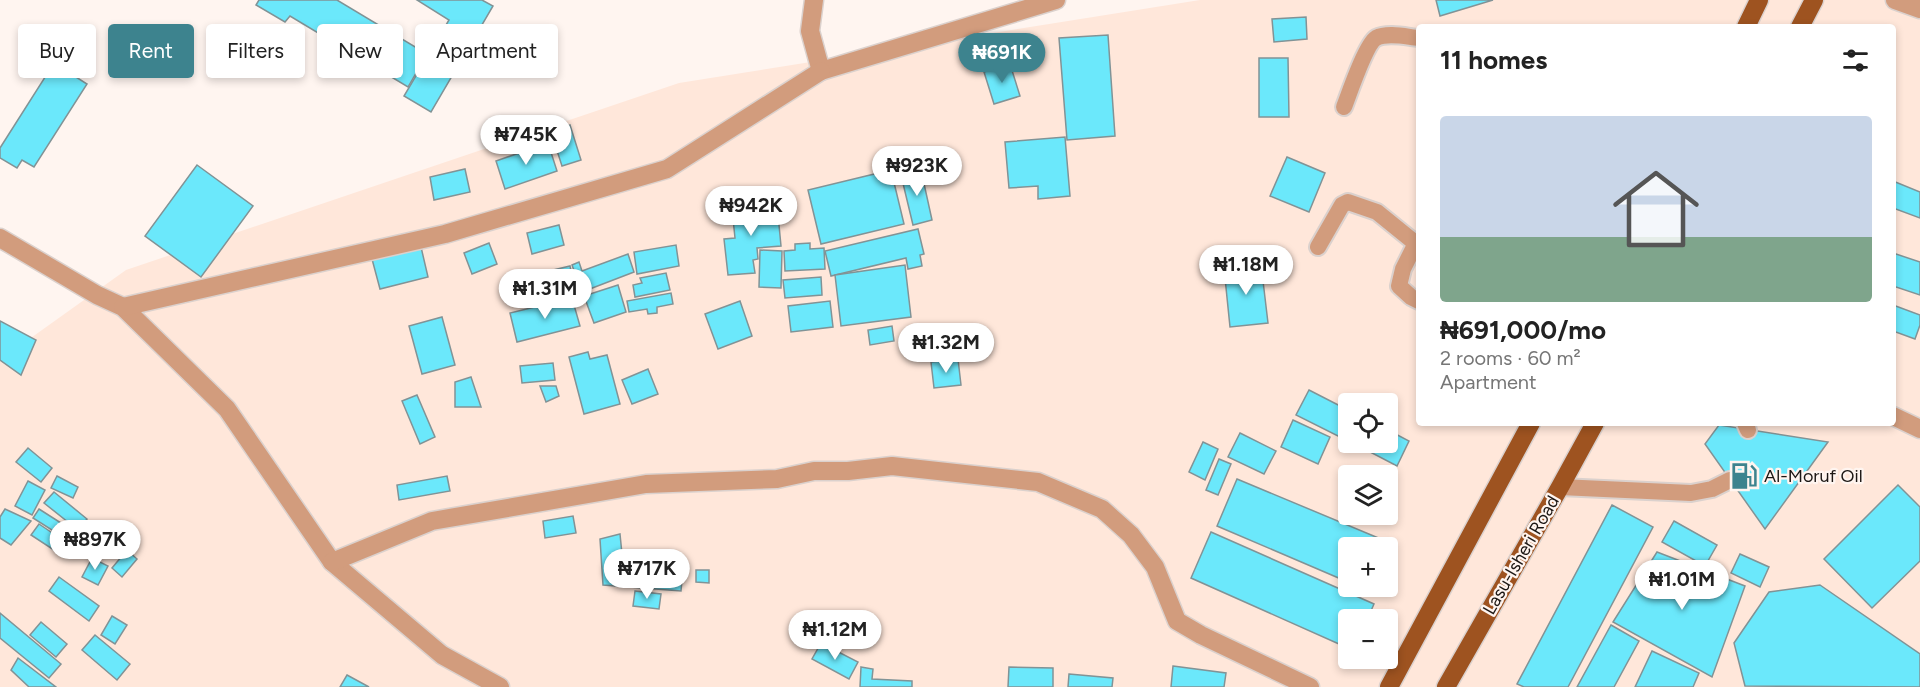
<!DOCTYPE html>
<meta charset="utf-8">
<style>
body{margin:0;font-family:Figtree,sans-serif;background:#f2f2f2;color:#222;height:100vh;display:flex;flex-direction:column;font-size:22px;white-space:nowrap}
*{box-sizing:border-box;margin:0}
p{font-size:20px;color:#767676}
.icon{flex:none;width:33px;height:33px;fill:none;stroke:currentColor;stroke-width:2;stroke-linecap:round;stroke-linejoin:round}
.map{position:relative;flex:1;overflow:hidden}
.panel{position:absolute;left:1416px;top:24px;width:480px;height:402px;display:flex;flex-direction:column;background:#fff;border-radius:6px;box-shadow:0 3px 9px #0003}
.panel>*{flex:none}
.top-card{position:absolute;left:18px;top:24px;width:570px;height:54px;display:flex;gap:12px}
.buttons{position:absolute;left:1338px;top:393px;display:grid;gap:12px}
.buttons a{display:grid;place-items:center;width:60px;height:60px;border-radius:6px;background:#fff;box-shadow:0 3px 9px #0003;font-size:30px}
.price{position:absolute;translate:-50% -51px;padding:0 14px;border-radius:21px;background:#fff;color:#222;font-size:20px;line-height:39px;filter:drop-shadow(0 2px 3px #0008)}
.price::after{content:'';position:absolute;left:50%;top:36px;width:18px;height:14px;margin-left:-9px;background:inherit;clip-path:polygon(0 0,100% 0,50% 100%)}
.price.on{background:#3d838e;color:#fff}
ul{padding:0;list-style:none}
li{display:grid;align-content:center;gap:12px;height:318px;padding:0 24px}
li span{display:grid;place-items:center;height:186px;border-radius:6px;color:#555}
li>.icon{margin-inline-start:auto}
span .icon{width:108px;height:108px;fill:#fffc;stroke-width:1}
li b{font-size:26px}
h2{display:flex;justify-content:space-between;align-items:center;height:72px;padding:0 24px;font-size:26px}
.chip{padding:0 21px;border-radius:6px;background:#fff;box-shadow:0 3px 9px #0003;font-size:21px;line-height:54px}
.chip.on{background:#3d838e;color:#fff}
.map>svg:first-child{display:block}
.built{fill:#ffe7da;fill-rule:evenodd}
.building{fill:#6be8fb;stroke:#819396;stroke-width:1.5}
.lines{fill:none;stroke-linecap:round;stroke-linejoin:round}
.lane-casing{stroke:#dbd1cd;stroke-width:20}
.street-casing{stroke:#dbd1cd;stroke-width:21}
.primary-casing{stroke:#dbd1cd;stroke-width:21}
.lane{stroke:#d29c7d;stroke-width:16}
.street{stroke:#d29c7d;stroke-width:18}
.primary{stroke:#9e5320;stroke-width:18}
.labels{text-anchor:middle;stroke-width:4.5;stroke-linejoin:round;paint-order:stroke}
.poi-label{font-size:18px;fill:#1c1714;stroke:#fff5f0;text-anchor:start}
.street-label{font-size:18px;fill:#1c1714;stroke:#fff5f0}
</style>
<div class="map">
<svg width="1920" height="687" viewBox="0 0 1920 687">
<rect width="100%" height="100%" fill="#fff5f0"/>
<path class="built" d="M1200 0H1920V687H0V360L126 270 679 83ZM1419 27H1893V423H1419ZM1348 404H1388V442H1348ZM1348 476H1388V514H1348ZM1348 548H1388V586H1348ZM1348 620H1388V658H1348Z"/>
<g class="building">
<path d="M259 0H337L427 54 408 87 290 16 285 22 256 5Z"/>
<path d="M417 0H482L493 6 431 112 404 96 449 20Z"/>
<path d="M1436 0H1493L1440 16Z"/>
<path d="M1306 17 1307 39 1274 42 1272 19Z"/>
<path d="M1108 35 1115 136 1067 140 1059 38Z"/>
<path d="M1259 58H1288L1289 117H1259Z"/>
<path d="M54 63 87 84 34 167 22 160 17 168 0 158V148Z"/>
<path d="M1010 64 1020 96 994 104 984 72Z"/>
<path d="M570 125 581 160 562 166 551 132Z"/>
<path d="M1065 137 1070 196 1038 199V186L1009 188 1005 142Z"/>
<path d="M548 143 557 171 505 189 496 161Z"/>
<path d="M1287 157 1325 173 1309 212 1270 196Z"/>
<path d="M197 165 253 206 201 277 145 236Z"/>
<path d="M465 169 470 192 434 200 430 177Z"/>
<path d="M891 170 904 224 821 244 808 190Z"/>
<path d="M921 170 932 220 913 225 901 175Z"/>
<path d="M1893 181 1920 192V218L1893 208Z"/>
<path d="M777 204 781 246 757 248 758 259 753 260 755 273 728 275 724 239 735 238 732 209Z"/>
<path d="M559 225 564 245 532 254 527 233Z"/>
<path d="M918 229 924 254 920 255 922 266 908 269 906 258 831 276 825 251Z"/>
<path d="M489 243 497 264 472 274 464 253Z"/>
<path d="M810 243V249L824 248 825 269 785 271 784 251 795 250V244Z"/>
<path d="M676 245 679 266 637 274 634 252Z"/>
<path d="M421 247 428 277 380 289 372 259Z"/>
<path d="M760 250 782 251 781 288 759 287Z"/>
<path d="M1893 253 1920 262V295L1893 286Z"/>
<path d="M628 254 634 272 582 292 572 265 579 262 582 271Z"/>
<path d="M1261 264 1268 323 1230 327 1224 268Z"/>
<path d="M905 265 911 317 841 326 835 275Z"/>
<path d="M570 266 575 291 534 300 528 276Z"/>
<path d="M666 273 670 290 635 297 633 285 642 283 640 278Z"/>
<path d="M821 277 822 295 785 298 783 280Z"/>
<path d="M618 285 626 312 594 323 584 296Z"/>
<path d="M671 293 673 304 657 307V313L648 314 647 309 629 312 627 301Z"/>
<path d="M572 298 580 326 517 342 510 313Z"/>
<path d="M740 301 752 336 718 349 705 314Z"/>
<path d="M830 301 833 327 791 332 788 306Z"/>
<path d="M1893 305 1920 315V325L1915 339 1893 331Z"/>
<path d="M442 317 455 365 422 374 409 326Z"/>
<path d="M0 321 36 340 21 375 0 360Z"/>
<path d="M892 326 894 341 870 345 868 330Z"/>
<path d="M949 332 951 346 927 349 926 335Z"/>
<path d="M588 352 590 359 607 355 620 404 584 414 569 357Z"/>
<path d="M958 359 961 385 934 388 931 362Z"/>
<path d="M553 363 555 380 522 383 520 366Z"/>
<path d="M648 369 658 394 632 404 622 380Z"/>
<path d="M471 377 481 407H455V382Z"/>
<path d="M540 386H556L559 396 546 402Z"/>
<path d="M1309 390 1348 410V441L1296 415Z"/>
<path d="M417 395 435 437 420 444 402 401Z"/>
<path d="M1293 420 1330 437 1318 464 1281 447Z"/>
<path d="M1719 425 1828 442 1765 529 1705 444Z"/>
<path d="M1388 430 1409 441 1397 466 1351 442H1388Z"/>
<path d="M1240 433 1276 451 1264 474 1228 457Z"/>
<path d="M1203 442 1218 449 1205 480 1189 472Z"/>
<path d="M28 448 52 468 41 482 16 462Z"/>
<path d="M1219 459 1231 464 1218 495 1206 490Z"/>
<path d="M57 476 78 487 73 498 51 488Z"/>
<path d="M447 476 450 491 399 500 397 485Z"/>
<path d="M1237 479 1388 542 1386 548H1348V582L1217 526Z"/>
<path d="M28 481 45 490 32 515 15 506Z"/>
<path d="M1898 485 1920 507V561L1872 608 1824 559Z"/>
<path d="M54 492 87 519 78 530 44 503Z"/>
<path d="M1612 505 1653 527 1568 687H1524L1517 684Z"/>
<path d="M5 509 31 521 11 545 0 538V517Z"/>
<path d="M39 509 72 530 66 539 33 518Z"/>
<path d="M573 516 576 533 545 538 543 521Z"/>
<path d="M88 521 103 533 87 553 73 541Z"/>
<path d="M1674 521 1717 545 1705 566 1662 542Z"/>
<path d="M39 524 70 545 63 556 31 535Z"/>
<path d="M1211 532 1374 604 1367 620H1348V648L1191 578Z"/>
<path d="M620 534 623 564 683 569 681 591 603 585 600 539Z"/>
<path d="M127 550 137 559 122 577 112 568Z"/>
<path d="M1657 552 1745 586 1712 677 1613 622Z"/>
<path d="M1740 554 1769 567 1760 587 1731 573Z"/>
<path d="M92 558 108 566 98 585 82 577Z"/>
<path d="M696 570H709V583L696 582Z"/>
<path d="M59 577 99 606 89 621 49 591Z"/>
<path d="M1820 585 1920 654V687L1745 686 1734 643 1769 592Z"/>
<path d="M635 591 661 594 659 609 633 606Z"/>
<path d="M0 613 61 664 49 678 0 638Z"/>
<path d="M112 616 127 625 115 644 101 635Z"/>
<path d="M41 622 67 644 56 657 30 635Z"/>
<path d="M1611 625 1639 641 1614 687H1577Z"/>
<path d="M95 635 130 664 117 680 82 650Z"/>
<path d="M821 643 858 662 849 679 812 659Z"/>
<path d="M1652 651 1699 673 1693 687H1635Z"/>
<path d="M18 658 56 687H29L11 670Z"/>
<path d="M1173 666 1226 673 1224 687H1171Z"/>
<path d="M861 667 873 669 872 679 912 681V687H860Z"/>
<path d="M1009 667 1053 668V687H1008Z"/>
<path d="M1069 674 1113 678 1112 687H1068Z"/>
<path d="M347 675 369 687H340Z"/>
</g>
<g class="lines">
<defs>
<g id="lane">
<path d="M1344 107C1349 94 1366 44 1376 38 1388 32 1407 37 1419 38"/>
<path d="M1318 247 1342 205 1348 202 1377 212 1414 242V247L1403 269 1399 286 1411 297 1419 301"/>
<path d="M1745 423 1748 430"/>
<path d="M1560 487 1691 493 1712 489 1730 480"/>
</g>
<g id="street">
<path d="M814 0 810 31 821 71 1056 0"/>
<path d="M1895 0 1920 9"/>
<path d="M0 238 97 295 123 307 227 409 332 562 442 655 500 687"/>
<path d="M123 307 445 234 667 169 821 71"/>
<path d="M1893 416 1920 429"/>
<path d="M332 562 432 521 646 484 777 479 814 471H848L892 466 1038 482 1102 509 1131 535 1155 567 1177 621 1201 635 1310 687"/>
</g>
<g id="primary">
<path d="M1746 27 1759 0"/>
<path d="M1800 27 1814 0"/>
<path d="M1389 687 1531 423"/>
<path d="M1446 687 1560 487 1595 423"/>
</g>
</defs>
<use href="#lane" class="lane-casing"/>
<use href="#street" class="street-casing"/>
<use href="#primary" class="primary-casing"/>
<use href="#lane" class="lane"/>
<use href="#street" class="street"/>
<use href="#primary" class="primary"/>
</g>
<defs>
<symbol id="fuel-bare" viewBox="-9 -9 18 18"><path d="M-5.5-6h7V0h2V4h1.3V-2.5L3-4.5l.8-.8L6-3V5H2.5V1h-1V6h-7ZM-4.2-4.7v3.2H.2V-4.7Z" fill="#3d838e" stroke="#fff5f0" stroke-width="2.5" paint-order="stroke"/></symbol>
</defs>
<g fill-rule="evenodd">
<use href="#fuel-bare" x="1725" y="457" width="38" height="38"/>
</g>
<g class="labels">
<g class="poi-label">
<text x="1764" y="482">Al-Moruf Oil</text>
</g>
<g class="street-label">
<text transform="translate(1521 555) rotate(-60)" y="6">Lasu-Isheri Road</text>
</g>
</g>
</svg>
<div class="buttons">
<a><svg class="icon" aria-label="locate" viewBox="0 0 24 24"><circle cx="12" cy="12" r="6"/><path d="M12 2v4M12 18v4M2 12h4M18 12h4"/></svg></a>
<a><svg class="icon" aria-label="layers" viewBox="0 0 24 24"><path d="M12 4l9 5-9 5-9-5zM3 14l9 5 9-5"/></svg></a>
<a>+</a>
<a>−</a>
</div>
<b class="price on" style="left:1002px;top:84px">₦691K</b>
<b class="price" style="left:526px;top:166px">₦745K</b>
<b class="price" style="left:917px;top:197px">₦923K</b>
<b class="price" style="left:751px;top:237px">₦942K</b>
<b class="price" style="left:1246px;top:296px">₦1.18M</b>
<b class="price" style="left:545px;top:320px">₦1.31M</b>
<b class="price" style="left:946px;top:374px">₦1.32M</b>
<b class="price" style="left:95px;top:571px">₦897K</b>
<b class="price" style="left:647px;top:600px">₦717K</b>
<b class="price" style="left:1682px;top:611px">₦1.01M</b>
<b class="price" style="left:835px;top:661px">₦1.12M</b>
<div class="top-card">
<a class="chip">Buy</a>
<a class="chip on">Rent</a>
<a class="chip">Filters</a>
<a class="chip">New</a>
<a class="chip">Apartment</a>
</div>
<section class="panel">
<h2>11 homes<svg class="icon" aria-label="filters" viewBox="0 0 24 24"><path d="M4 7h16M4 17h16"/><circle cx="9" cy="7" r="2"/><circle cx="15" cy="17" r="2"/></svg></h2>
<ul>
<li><span style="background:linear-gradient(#c9d6e8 65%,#7fa58c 0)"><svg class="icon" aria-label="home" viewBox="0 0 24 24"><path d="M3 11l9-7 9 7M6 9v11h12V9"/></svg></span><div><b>₦691,000/mo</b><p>2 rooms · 60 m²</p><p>Apartment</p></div></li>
</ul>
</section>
</div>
